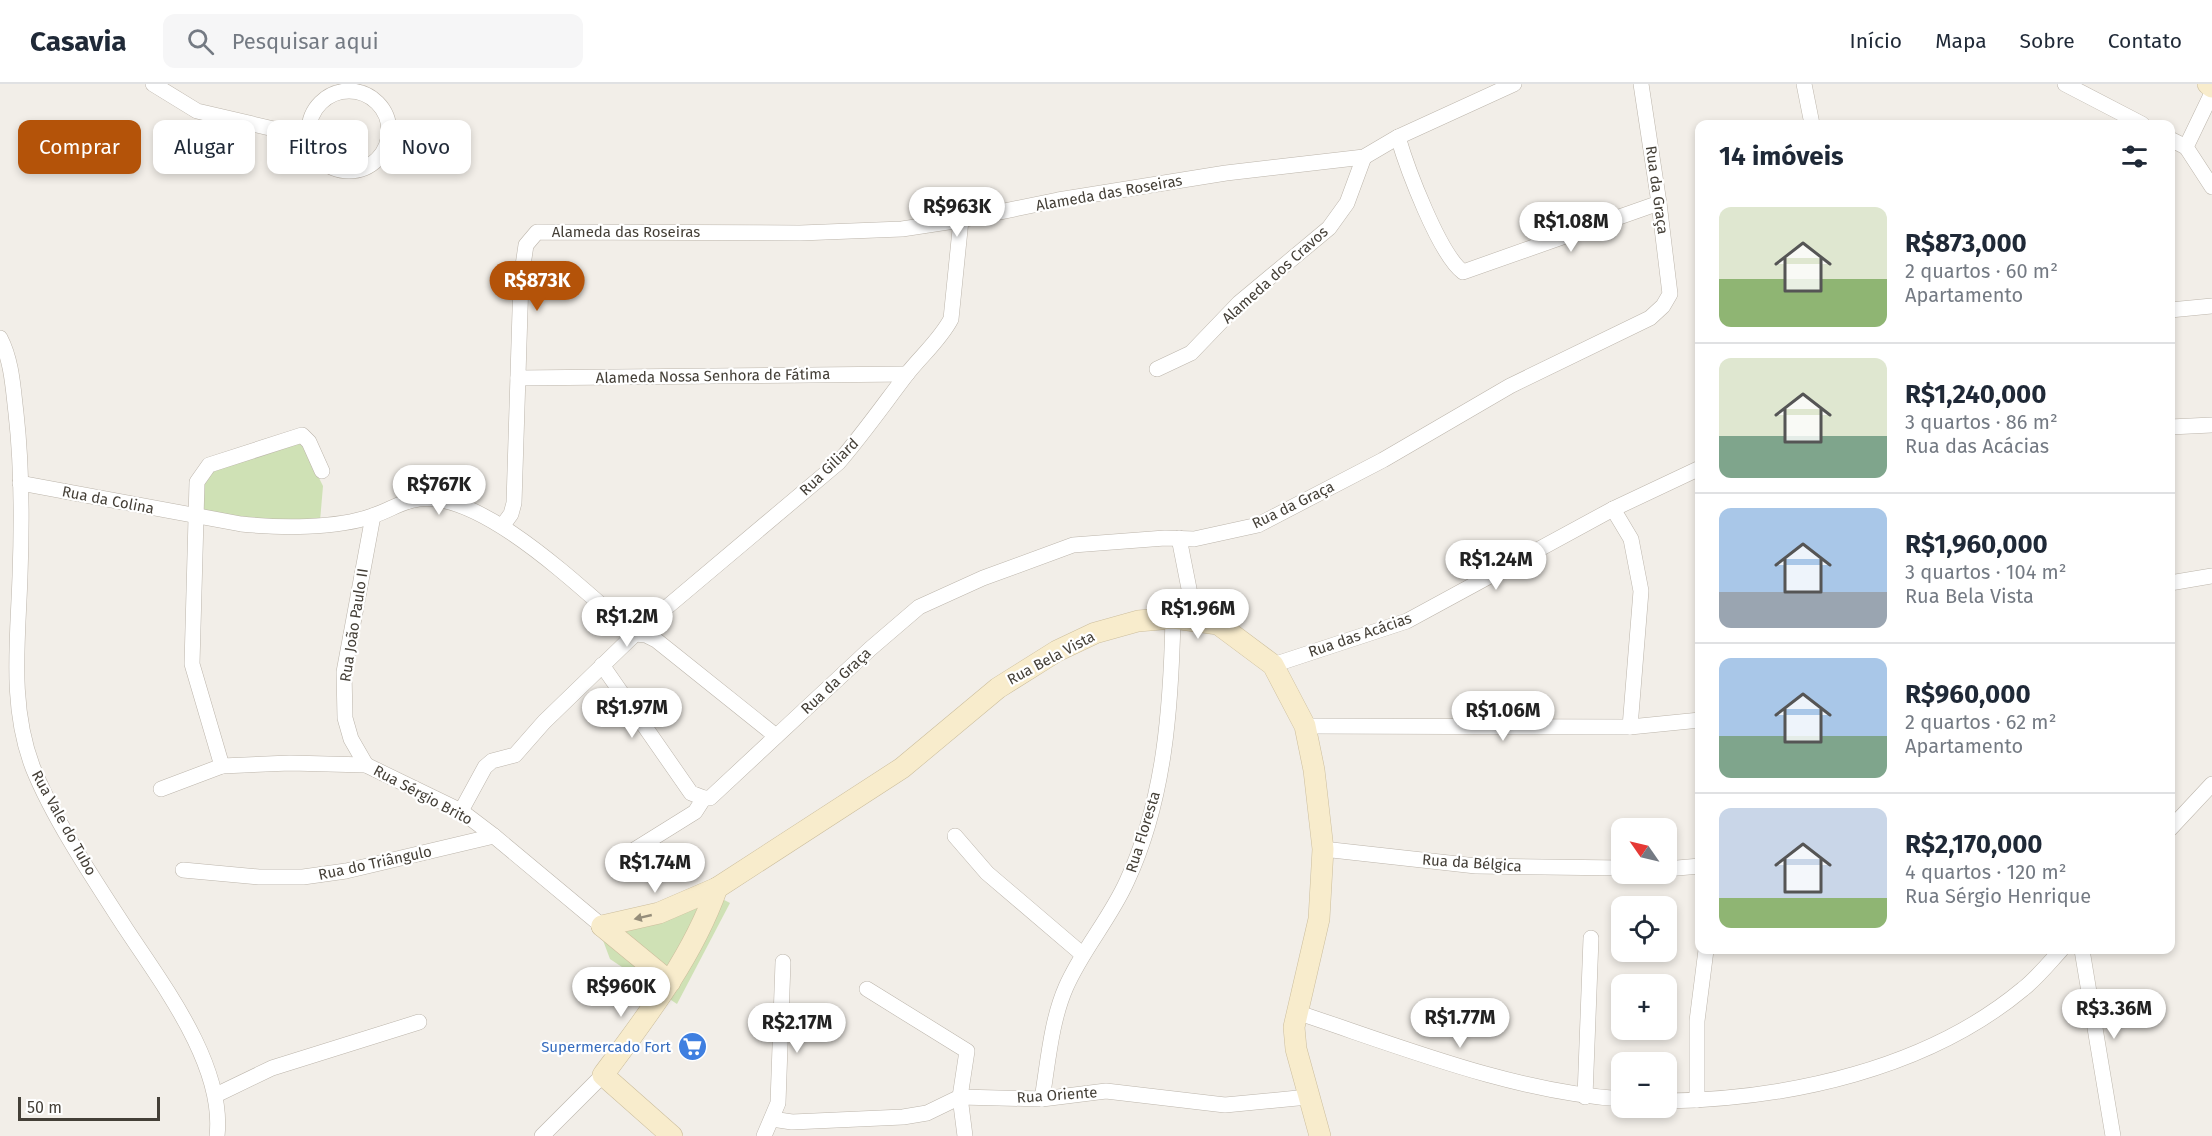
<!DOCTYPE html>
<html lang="pt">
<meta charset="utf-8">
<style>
body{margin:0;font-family:"Fira Sans",sans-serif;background:#f6f6f7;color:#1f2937;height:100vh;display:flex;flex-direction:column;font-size:22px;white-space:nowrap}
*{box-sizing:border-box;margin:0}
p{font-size:20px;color:#747a83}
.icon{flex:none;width:33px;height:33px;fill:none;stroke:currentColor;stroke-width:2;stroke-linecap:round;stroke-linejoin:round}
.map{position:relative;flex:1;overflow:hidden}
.details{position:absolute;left:1695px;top:36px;width:480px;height:834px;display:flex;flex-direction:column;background:#fff;border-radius:12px;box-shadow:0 3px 9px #0003}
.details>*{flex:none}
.hud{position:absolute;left:18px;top:36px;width:570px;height:54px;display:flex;gap:12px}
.needle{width:39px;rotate:304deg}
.tools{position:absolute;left:1611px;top:734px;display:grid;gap:12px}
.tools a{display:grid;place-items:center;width:66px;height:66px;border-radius:12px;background:#fff;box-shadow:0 3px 9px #0003;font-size:30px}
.scale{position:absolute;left:18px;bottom:15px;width:142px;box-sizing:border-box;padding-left:6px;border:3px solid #443f37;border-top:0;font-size:16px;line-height:21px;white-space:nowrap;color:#443f37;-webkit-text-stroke:4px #fff;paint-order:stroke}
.price{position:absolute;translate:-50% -51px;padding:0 14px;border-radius:21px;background:#fff;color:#222;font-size:20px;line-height:39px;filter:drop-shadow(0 2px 3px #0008)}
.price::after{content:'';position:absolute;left:50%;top:36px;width:18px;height:14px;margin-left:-9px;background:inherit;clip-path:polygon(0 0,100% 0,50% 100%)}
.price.active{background:#b45309;color:#fff}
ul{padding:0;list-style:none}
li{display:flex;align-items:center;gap:18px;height:150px;padding:0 24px}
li+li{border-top:2px solid #e0e1e3}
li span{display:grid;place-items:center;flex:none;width:168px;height:120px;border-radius:12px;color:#555}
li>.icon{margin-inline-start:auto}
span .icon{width:72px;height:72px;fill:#fffc;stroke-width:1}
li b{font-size:26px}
h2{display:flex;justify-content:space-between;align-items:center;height:72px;padding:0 24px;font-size:26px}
.chip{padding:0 21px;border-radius:12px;background:#fff;box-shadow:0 3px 9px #0003;font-size:21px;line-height:54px}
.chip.active{background:#b45309;color:#fff}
header{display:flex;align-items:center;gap:36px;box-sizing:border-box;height:84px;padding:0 30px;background:#fff;border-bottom:2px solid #e0e1e3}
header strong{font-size:28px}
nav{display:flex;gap:33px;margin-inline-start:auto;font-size:21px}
.search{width:420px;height:54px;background:#f6f6f7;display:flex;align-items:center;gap:15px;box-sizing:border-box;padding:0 21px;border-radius:12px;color:#747a83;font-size:22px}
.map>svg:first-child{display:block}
.green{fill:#cfe1b5}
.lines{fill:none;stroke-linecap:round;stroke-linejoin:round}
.street-casing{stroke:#bcb5ab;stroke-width:16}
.secondary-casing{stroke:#ccbe9d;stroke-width:22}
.street{stroke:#fff;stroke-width:15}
.secondary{stroke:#f8eccc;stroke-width:21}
.oneway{fill:#958d7a}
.labels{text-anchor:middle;stroke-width:4.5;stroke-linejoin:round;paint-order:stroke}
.street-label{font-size:15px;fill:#443f37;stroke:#fff}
.shop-label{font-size:15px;fill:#366cbe;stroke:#fff;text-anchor:end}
</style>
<header>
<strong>Casavia</strong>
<div class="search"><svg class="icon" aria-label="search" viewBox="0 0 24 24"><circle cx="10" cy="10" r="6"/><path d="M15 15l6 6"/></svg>Pesquisar aqui</div>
<nav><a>Início</a><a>Mapa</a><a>Sobre</a><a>Contato</a></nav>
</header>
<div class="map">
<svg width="2212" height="1052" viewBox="0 0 2212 1052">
<rect width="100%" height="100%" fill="#f2eee8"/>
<g class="green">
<path d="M301 358 323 402 320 437 196 432 199 394 211 381Z"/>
<path d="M709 808 730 819 677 920 610 875 601 851Z"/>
</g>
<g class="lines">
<defs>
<g id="street">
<path d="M153 0 197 27 308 53"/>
<path d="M1804 0 1812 40"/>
<path d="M2065 0 2142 40"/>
<circle cx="349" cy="47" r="40"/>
<path d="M2212 9 2186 63 2212 103"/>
<path d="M1398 53C1407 84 1439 170 1463 188L1659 119"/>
<path d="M2170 55 2186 63"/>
<path d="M2170 226 2212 222"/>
<path d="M0 254C12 277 13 304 16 329 22 382 22 438 20 492 18 556 9 622 33 684 54 736 95 797 126 845 163 901 225 982 217 1052"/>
<path d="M1157 285 1191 269 1239 219 1329 144 1347 119 1364 73"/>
<path d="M518 294 907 290"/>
<path d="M2170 343 2212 341"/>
<path d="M20 399 241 440C280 444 335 445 372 432 389 427 401 417 419 415 485 407 586 510 635 550L646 551 656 556 776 652"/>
<path d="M1613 425 1631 455 1641 507 1630 643"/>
<path d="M503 441 511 430 514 419 521 195 526 161 537 148 800 149 902 145 961 136 1058 116 1226 89 1364 73 1398 53 1514 0"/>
<path d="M1179 454 1195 535"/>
<path d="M2170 499 2212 492"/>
<path d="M602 581 691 709 704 714H710L870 565 919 523 983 494 1073 461 1165 454 1194 455 1258 441 1383 376 1510 302 1650 234 1663 222 1670 210 1659 119 1641 0"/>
<path d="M1273 581 1407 537 1613 425 1700 384"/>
<path d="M1305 642 1630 643 1700 636"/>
<path d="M366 681 351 655 345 634 344 588 373 432"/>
<path d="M222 682 192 580 197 398 209 381 302 351 309 358 322 387"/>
<path d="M161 705 222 682 290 679 366 681 461 727 494 752 602 842"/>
<path d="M461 727 485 683 492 677 515 671 544 638 635 550 838 379C863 350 884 320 907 290 921 272 940 256 951 235L961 136"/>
<path d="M2170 745 2212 700"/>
<path d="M955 752 987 789 1082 870"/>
<path d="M1323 765 1476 782 1622 784"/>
<path d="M634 766 695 728 704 714"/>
<path d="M1666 785 1700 782"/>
<path d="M183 786 259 793H303L346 787 494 752"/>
<path d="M2082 866 2113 1052"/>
<path d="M867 905 967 967 960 1013 965 1052"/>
<path d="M1296 928C1399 962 1513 1008 1622 1015"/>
<path d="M216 1011 272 984 419 938"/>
<path d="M1585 1013 1591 854"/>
<path d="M1042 1015C1048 979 1051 937 1066 903 1082 866 1110 835 1127 797 1165 715 1171 623 1173 534"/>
<path d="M1697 1016V937L1706 866"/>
<path d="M1666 1017C1789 1015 1927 985 2023 905 2037 894 2049 879 2061 866"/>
<path d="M772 1035 792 1038 903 1033 927 1029 960 1013 1042 1015 1106 1007 1225 1021 1308 1013"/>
<path d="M542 1052 603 991"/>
<path d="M764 1052 778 1019 783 878"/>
</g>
<g id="secondary">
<path d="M2208 0 2212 3"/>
<path d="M602 842 659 829 717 804 902 684 998 604 1057 567 1095 549 1138 537 1173 534 1218 540 1273 581 1305 642 1314 686 1323 765 1319 835 1294 943 1296 965 1320 1052"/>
<path d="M602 842 670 898"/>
<path d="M672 1052 603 991C647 932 692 874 717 804"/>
</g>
</defs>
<use href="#street" class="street-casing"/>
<use href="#secondary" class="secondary-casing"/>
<use href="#street" class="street"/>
<use href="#secondary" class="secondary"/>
</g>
<defs><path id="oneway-solid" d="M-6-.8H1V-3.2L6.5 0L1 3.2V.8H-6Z" transform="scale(1.5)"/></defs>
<use class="oneway" href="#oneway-solid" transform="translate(643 833) rotate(167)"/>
<defs>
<symbol id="supermarket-disc" viewBox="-11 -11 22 22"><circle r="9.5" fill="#3f7fe0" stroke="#fff"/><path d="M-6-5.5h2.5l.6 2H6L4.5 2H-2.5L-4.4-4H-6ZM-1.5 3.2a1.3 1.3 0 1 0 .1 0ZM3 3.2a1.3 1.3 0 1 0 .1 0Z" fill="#fff"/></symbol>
</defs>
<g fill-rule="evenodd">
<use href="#supermarket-disc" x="676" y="946" width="33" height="33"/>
</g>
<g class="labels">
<g class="street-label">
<text transform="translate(1657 106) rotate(82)" y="5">Rua da Graça</text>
<text transform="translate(1109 109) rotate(-10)" y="5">Alameda das Roseiras</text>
<text x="626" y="153">Alameda das Roseiras</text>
<text transform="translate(1275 191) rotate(-42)" y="5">Alameda dos Cravos</text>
<text transform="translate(713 292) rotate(-1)" y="5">Alameda Nossa Senhora de Fátima</text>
<text transform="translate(829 383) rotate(-44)" y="5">Rua Giliard</text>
<text transform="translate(108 416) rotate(11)" y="5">Rua da Colina</text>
<text transform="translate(1293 421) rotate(-26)" y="5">Rua da Graça</text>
<text transform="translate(354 541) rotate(-81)" y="5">Rua João Paulo II</text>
<text transform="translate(1360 551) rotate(-19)" y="5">Rua das Acácias</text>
<text transform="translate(1051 574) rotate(-28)" y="5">Rua Bela Vista</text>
<text transform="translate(836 597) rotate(-43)" y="5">Rua da Graça</text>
<text transform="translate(423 711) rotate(28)" y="5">Rua Sérgio Brito</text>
<text transform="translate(64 739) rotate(61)" y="5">Rua Vale do Tubo</text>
<text transform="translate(1143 748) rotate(-73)" y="5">Rua Floresta</text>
<text transform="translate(375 779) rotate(-12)" y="5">Rua do Triângulo</text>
<text transform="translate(1472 779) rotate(4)" y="5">Rua da Bélgica</text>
<text transform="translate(1057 1011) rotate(-4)" y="5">Rua Oriente</text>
</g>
<g class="shop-label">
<text x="671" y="968">Supermercado Fort</text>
</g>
</g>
</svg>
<div class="tools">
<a><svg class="needle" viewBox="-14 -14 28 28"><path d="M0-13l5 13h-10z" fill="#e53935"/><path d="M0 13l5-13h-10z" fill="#747a83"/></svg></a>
<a><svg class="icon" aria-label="locate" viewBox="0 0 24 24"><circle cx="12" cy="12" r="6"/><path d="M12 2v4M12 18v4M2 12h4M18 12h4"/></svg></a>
<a>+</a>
<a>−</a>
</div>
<div class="scale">50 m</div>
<b class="price" style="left:957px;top:154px">R$963K</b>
<b class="price" style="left:1571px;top:169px">R$1.08M</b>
<b class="price active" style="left:537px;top:228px">R$873K</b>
<b class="price" style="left:439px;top:432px">R$767K</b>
<b class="price" style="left:1496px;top:507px">R$1.24M</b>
<b class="price" style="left:1198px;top:556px">R$1.96M</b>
<b class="price" style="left:627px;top:564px">R$1.2M</b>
<b class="price" style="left:632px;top:655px">R$1.97M</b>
<b class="price" style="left:1503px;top:658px">R$1.06M</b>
<b class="price" style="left:655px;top:810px">R$1.74M</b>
<b class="price" style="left:621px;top:934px">R$960K</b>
<b class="price" style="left:2114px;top:956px">R$3.36M</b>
<b class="price" style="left:1460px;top:965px">R$1.77M</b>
<b class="price" style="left:797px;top:970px">R$2.17M</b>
<div class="hud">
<a class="chip active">Comprar</a>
<a class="chip">Alugar</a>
<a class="chip">Filtros</a>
<a class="chip">Novo</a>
</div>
<section class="details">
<h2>14 imóveis<svg class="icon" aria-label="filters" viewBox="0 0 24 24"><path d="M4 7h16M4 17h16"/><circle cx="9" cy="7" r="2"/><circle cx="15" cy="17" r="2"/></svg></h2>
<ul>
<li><span style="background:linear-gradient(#dfe7d0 60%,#8fb573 0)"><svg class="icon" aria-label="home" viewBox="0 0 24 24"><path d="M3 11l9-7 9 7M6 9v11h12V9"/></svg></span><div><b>R$873,000</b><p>2 quartos · 60 m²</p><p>Apartamento</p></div></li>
<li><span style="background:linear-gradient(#dfe7d0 65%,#7fa58c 0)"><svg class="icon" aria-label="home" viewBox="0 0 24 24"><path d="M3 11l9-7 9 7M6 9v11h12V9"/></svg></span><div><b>R$1,240,000</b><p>3 quartos · 86 m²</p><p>Rua das Acácias</p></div></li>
<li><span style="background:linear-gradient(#a9c7e8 70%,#9aa5b1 0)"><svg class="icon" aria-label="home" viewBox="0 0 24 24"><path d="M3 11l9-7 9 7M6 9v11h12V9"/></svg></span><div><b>R$1,960,000</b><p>3 quartos · 104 m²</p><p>Rua Bela Vista</p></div></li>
<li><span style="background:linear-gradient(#a9c7e8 65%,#7fa58c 0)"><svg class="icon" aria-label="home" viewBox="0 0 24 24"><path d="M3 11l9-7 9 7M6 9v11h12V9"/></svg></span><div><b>R$960,000</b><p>2 quartos · 62 m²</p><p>Apartamento</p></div></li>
<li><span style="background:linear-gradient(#c9d6e8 75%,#8fb573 0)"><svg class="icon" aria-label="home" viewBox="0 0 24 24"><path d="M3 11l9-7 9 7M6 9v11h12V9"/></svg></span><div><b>R$2,170,000</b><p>4 quartos · 120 m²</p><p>Rua Sérgio Henrique</p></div></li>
</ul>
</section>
</div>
